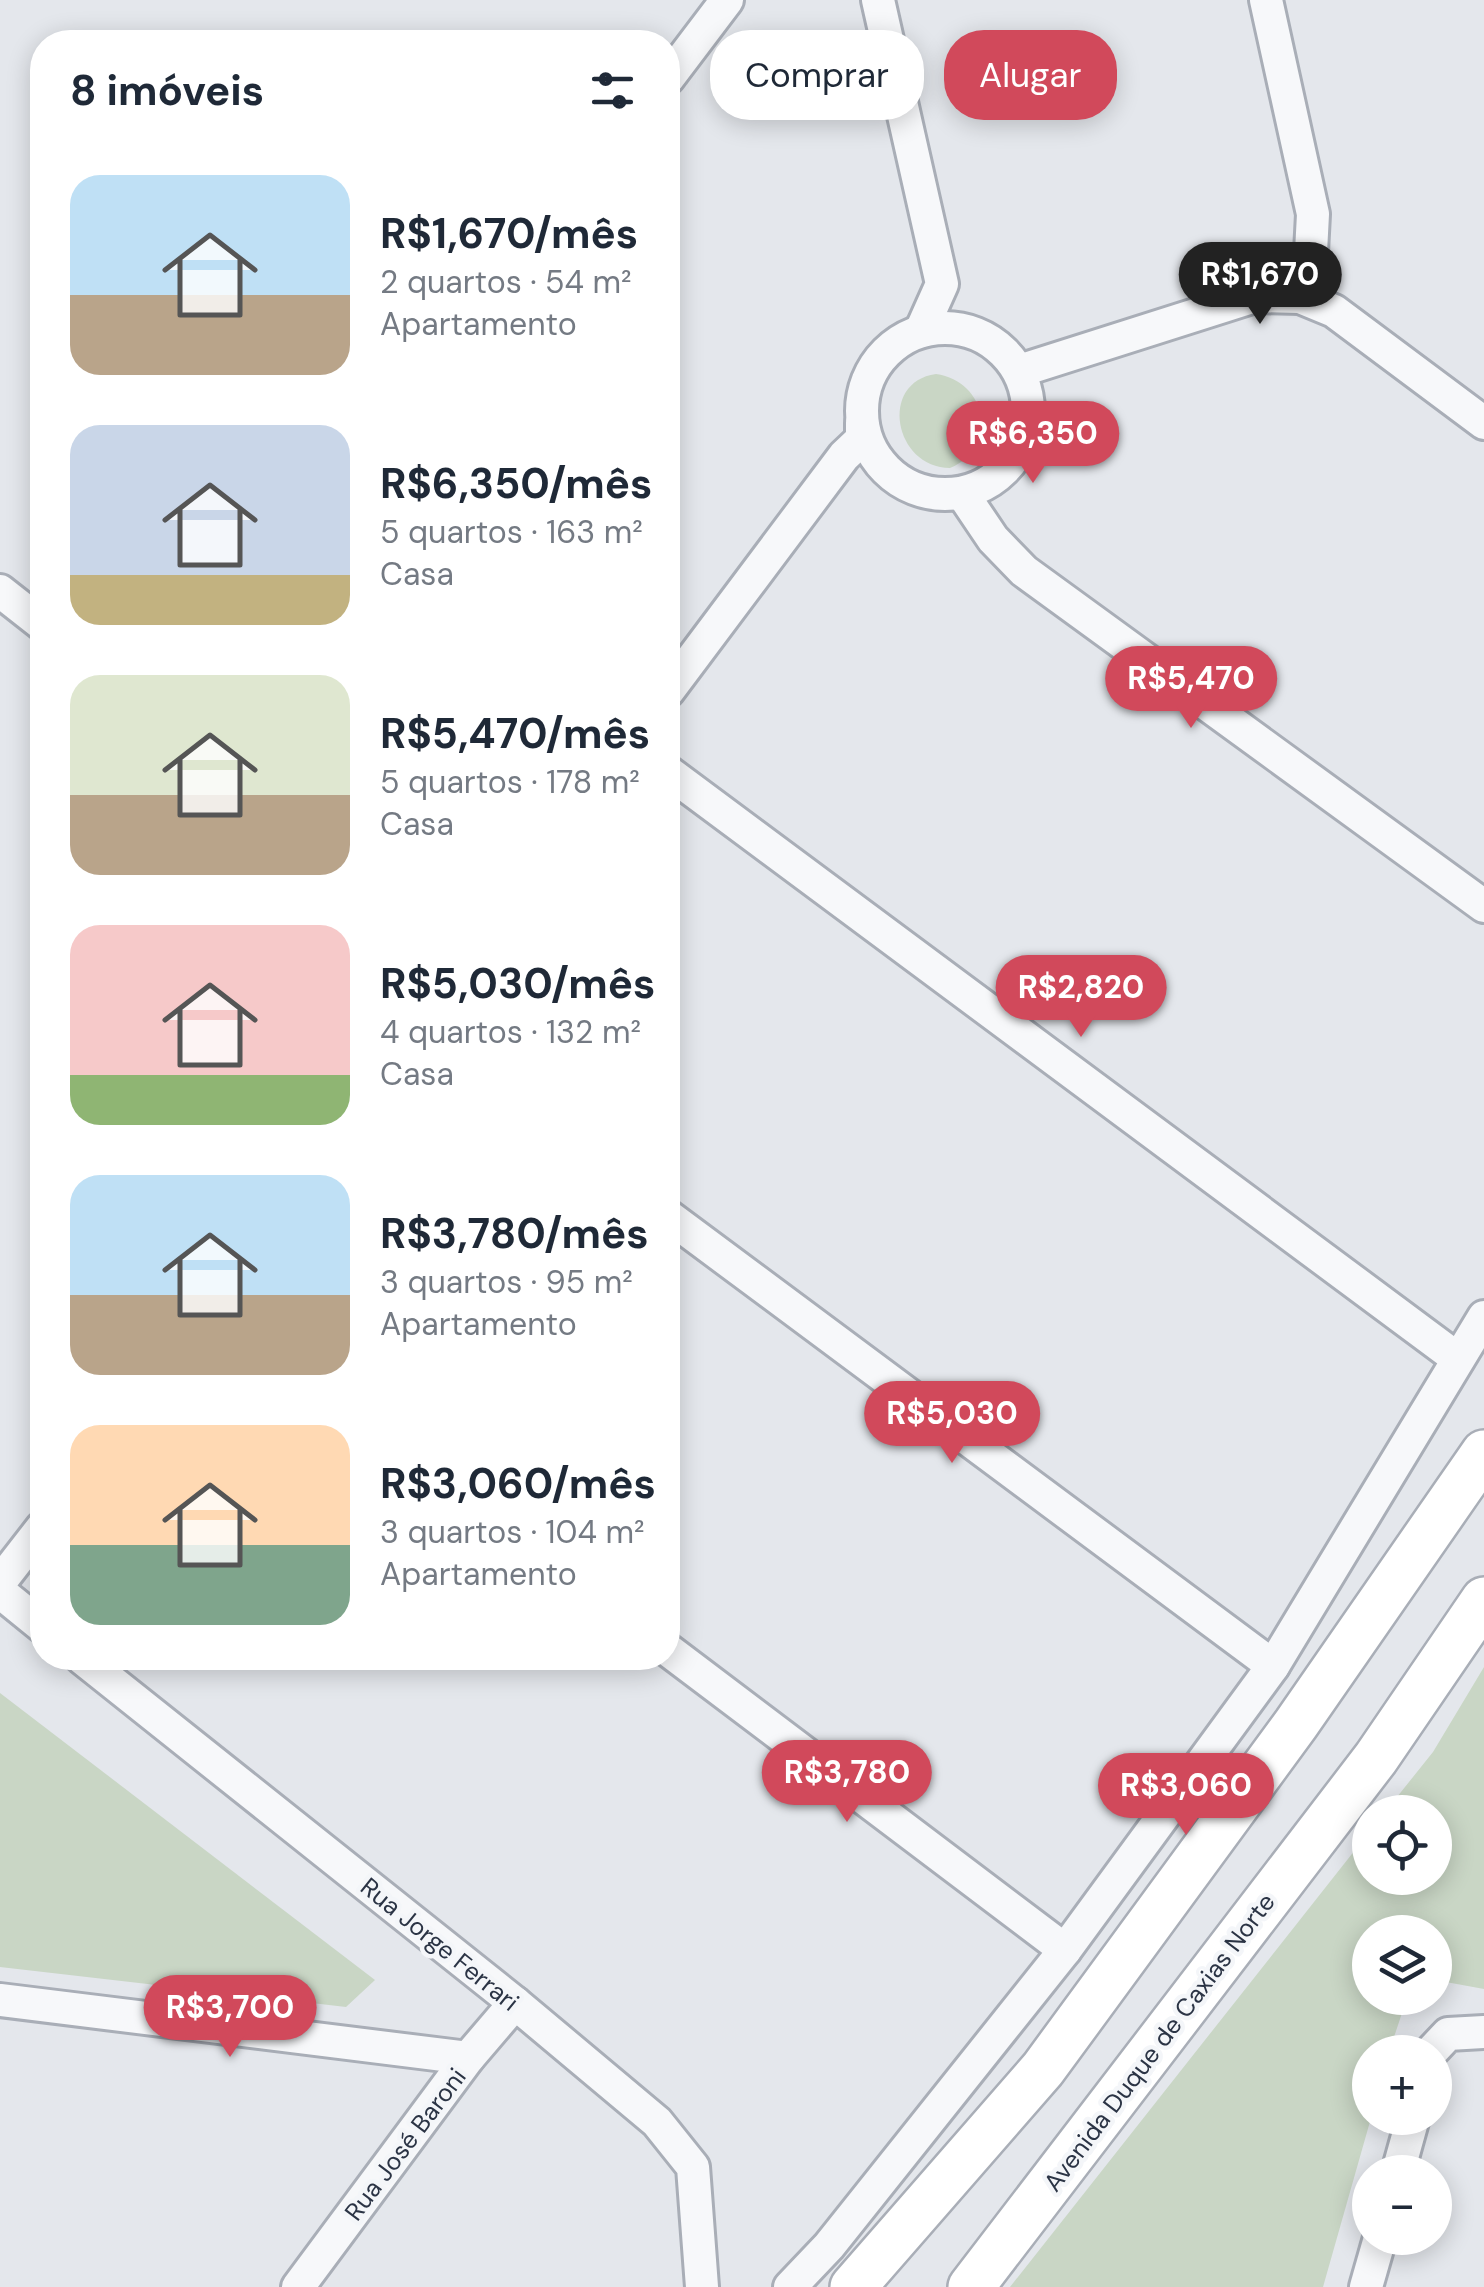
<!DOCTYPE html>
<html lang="pt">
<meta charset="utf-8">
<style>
body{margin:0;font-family:"DM Sans",sans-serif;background:#f6f6f7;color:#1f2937;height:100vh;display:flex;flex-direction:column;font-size:38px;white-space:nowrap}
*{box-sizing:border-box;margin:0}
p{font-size:32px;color:#747a83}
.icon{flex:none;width:55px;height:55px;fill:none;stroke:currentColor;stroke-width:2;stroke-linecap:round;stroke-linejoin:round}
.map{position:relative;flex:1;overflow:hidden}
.details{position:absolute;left:30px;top:30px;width:650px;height:1640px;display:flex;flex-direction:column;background:#fff;border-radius:40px;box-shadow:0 5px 25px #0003}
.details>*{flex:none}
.guide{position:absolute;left:710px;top:30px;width:622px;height:90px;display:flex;gap:20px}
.buttons{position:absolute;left:1352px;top:1795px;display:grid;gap:20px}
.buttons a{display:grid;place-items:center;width:100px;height:100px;border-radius:50%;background:#fff;box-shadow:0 5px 25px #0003;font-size:50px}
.price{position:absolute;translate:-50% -85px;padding:0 22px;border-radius:35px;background:#d1495b;color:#fff;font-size:32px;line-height:65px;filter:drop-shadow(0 2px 5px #0008)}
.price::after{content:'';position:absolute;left:50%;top:60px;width:30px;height:22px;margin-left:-15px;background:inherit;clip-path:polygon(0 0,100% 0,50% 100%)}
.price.active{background:#222;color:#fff}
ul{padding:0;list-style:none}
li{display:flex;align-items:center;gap:30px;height:250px;padding:0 40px}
li span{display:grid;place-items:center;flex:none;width:280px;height:200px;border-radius:30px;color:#555}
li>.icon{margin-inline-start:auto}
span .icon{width:120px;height:120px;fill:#fffc;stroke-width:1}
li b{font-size:42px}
h2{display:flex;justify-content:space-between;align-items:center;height:120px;padding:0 40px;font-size:42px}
.chip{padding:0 35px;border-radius:40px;background:#fff;box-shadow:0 5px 25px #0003;font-size:35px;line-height:90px}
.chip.active{background:#d1495b;color:#fff}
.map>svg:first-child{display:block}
.green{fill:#c9d6c5}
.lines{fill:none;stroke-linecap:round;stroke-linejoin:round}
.street-casing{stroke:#a9aeb7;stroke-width:38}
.secondary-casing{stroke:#a9aeb7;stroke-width:50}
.street{stroke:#f7f8fa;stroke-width:32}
.secondary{stroke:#fff;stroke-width:45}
.labels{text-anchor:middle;stroke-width:9;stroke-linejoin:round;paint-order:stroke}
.street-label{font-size:25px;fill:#2b3445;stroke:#f4f6f9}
</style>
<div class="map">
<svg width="1484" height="2287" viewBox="0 0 1484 2287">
<rect width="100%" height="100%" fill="#e4e7ec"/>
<g class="green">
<path d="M936 374C987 381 1000 447 950 468 894 468 878 382 936 374Z"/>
<path d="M1484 1667V1989L1435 1980V1932H1370V1998H1407L1389 2052H1370L1371 2118 1323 2287H1010L1370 1831V1878H1435V1812H1385L1433 1752Z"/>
<path d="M0 1693 375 1980 346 2007 0 1967Z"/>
</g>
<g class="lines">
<defs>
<g id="street">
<path d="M878 0 942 284 921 331"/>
<path d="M1266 0 1313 214 1311 252 1300 297"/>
<path d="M668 78 727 0"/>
<circle cx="945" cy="411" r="83"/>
<path d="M1019 371 1255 296 1300 297 1334 311 1484 423"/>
<path d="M962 493 993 539 1024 571 1484 906"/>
<path d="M0 591 42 624"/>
<path d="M668 691 844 456 862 439V423"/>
<path d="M668 772 1458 1359"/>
<path d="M668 1216 1273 1666"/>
<path d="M0 1582 42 1528"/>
<path d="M0 1592 42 1626"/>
<path d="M668 1650 1065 1950"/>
<path d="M82 1658 515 2003 657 2122 693 2167 702 2287"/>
<path d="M0 2000 468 2058"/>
<path d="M1431 2052 1448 2034 1484 2032"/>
<path d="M1398 2172 1413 2118"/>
<path d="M298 2287 468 2058 515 2003"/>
<path d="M790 2287 829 2246 1065 1950 1273 1666 1484 1317"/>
<path d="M1366 2287 1380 2238"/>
</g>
<g id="secondary">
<path d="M853 2287 1043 2069 1296 1724 1484 1453"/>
<path d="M971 2287 1376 1758 1484 1600"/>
</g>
</defs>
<use href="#street" class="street-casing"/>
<use href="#secondary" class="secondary-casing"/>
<use href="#street" class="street"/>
<use href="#secondary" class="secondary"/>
</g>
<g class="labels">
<g class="street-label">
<text transform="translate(440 1944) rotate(39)" y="9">Rua Jorge Ferrari</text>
<text transform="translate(1159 2042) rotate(-53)" y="9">Avenida Duque de Caxias Norte</text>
<text transform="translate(405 2144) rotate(-53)" y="9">Rua José Baroni</text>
</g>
</g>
</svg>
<div class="buttons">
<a><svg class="icon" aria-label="locate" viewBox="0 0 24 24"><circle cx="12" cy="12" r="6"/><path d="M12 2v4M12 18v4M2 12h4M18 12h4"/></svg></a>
<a><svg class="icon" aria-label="layers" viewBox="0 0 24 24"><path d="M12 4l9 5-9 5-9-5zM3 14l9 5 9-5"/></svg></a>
<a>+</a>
<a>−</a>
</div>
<b class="price active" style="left:1260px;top:327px">R$1,670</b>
<b class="price" style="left:1033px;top:486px">R$6,350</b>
<b class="price" style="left:1191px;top:731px">R$5,470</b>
<b class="price" style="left:1081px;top:1040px">R$2,820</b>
<b class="price" style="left:952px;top:1466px">R$5,030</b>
<b class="price" style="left:847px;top:1825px">R$3,780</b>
<b class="price" style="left:1186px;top:1838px">R$3,060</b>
<b class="price" style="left:230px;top:2060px">R$3,700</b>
<div class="guide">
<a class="chip">Comprar</a>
<a class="chip active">Alugar</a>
</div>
<section class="details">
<h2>8 imóveis<svg class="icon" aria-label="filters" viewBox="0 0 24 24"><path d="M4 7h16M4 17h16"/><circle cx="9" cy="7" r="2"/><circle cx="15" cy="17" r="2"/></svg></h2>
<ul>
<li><span style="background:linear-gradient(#bfe0f5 60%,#b9a48a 0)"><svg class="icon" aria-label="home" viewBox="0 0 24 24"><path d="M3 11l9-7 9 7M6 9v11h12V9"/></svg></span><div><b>R$1,670/mês</b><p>2 quartos · 54 m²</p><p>Apartamento</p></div></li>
<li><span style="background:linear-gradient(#c9d6e8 75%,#c2b280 0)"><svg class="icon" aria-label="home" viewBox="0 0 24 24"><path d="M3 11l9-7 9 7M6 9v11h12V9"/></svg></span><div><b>R$6,350/mês</b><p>5 quartos · 163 m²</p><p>Casa</p></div></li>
<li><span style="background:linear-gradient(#dfe7d0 60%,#b9a48a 0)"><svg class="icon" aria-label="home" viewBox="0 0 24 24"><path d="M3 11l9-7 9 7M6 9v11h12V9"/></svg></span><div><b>R$5,470/mês</b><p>5 quartos · 178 m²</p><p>Casa</p></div></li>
<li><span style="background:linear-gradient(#f6c9c9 75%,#8fb573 0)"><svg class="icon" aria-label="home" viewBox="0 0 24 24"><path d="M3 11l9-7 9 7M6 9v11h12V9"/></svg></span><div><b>R$5,030/mês</b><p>4 quartos · 132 m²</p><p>Casa</p></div></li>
<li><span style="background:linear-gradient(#bfe0f5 60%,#b9a48a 0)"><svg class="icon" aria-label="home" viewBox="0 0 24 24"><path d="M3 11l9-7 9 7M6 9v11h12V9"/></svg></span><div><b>R$3,780/mês</b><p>3 quartos · 95 m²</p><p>Apartamento</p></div></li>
<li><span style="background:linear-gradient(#ffd9b3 60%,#7fa58c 0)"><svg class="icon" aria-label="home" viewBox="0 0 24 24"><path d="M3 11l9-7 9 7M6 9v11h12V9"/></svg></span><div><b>R$3,060/mês</b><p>3 quartos · 104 m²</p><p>Apartamento</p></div></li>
</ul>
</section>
</div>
